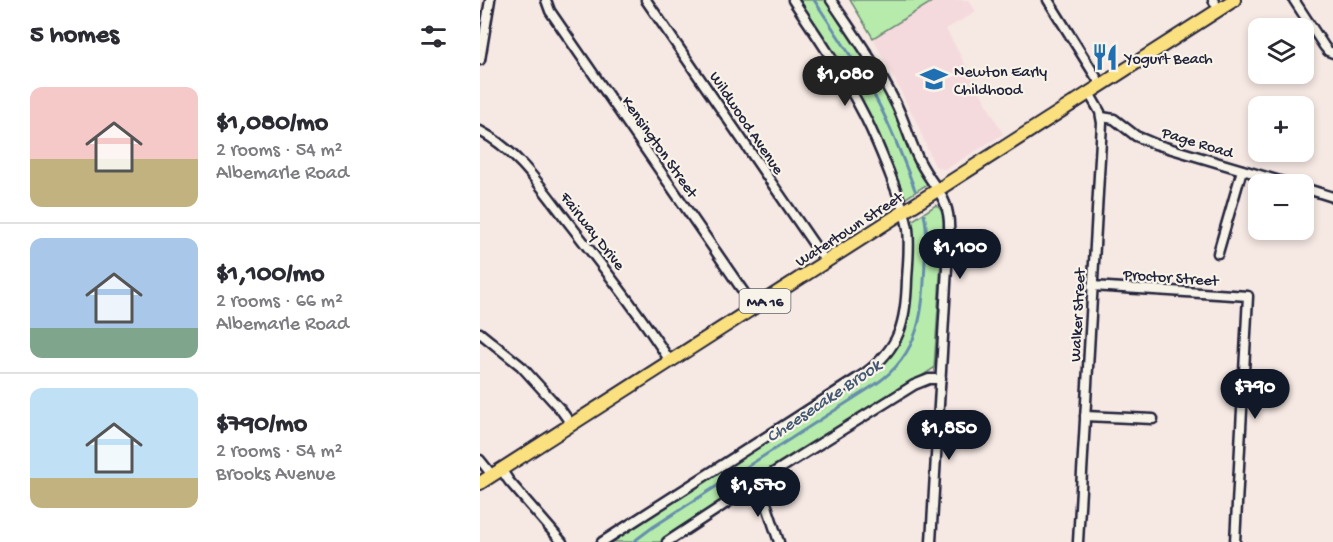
<!DOCTYPE html>
<meta charset="utf-8">
<style>
body{margin:0;font-family:"Gochi Hand",sans-serif;background:#f7f7f7;color:#2b2b33;height:100vh;display:flex;flex-direction:column;font-size:22px;white-space:nowrap}
*{box-sizing:border-box;margin:0}
p{font-size:20px;color:#7c7c81}
.icon{flex:none;width:33px;height:33px;fill:none;stroke:currentColor;stroke-width:2;stroke-linecap:round;stroke-linejoin:round}
.map{position:relative;flex:1;overflow:hidden}
.details{display:flex;flex-direction:column;background:#fff;width:480px}
.details>*{flex:none}
.buttons{position:absolute;left:768px;top:18px;display:grid;gap:12px}
.buttons a{display:grid;place-items:center;width:66px;height:66px;border-radius:12px;background:#fff;box-shadow:0 3px 9px #0003;font-size:30px}
.price{position:absolute;translate:-50% -51px;padding:0 14px;border-radius:21px;background:#111827;color:#fff;font-size:20px;line-height:39px;filter:drop-shadow(0 2px 3px #0008)}
.price::after{content:'';position:absolute;left:50%;top:36px;width:18px;height:14px;margin-left:-9px;background:inherit;clip-path:polygon(0 0,100% 0,50% 100%)}
.price.selected{background:#222;color:#fff}
ul{padding:0;list-style:none}
li{display:flex;align-items:center;gap:18px;height:150px;padding:0 30px}
li+li{border-top:2px solid #e1e1e2}
li span{display:grid;place-items:center;flex:none;width:168px;height:120px;border-radius:12px;color:#555}
li>.icon{margin-inline-start:auto}
span .icon{width:72px;height:72px;fill:#fffc;stroke-width:1}
li b{font-size:26px}
h2{display:flex;justify-content:space-between;align-items:center;height:72px;padding:0 30px;font-size:26px}
main{display:flex;flex:1;min-height:0}
.map>svg:first-child{display:block}
.built{fill:#f5dadd}
.green{fill:#b7ebac;stroke:#6c8674;stroke-width:1.5}
.lines{fill:none;stroke-linecap:round;stroke-linejoin:round}
.stream{stroke:#668fab;stroke-width:3}
.minor-casing{stroke:#22223b;stroke-width:13}
.primary-casing{stroke:#22223b;stroke-width:16}
.minor{stroke:#f7f3e8;stroke-width:8}
.primary{stroke:#fbe080;stroke-width:12}
.labels{text-anchor:middle;stroke-width:4.5;stroke-linejoin:round;paint-order:stroke}
.shield{fill:#f7f3e8;stroke:#62616f;stroke-width:1.5}
.shield-label{font-size:15px;font-weight:bold;fill:#22223b}
.poi-label{font-size:16px;fill:#22223b;stroke:#f7f3e8;text-anchor:start}
.street-label{font-size:16px;fill:#22223b;stroke:#f7f3e8}
.water-label{font-size:18px;font-style:italic;fill:#445873;stroke:#f7f3e8}
</style>
<main>
<section class="details">
<h2>5 homes<svg class="icon" aria-label="filters" viewBox="0 0 24 24"><path d="M4 7h16M4 17h16"/><circle cx="9" cy="7" r="2"/><circle cx="15" cy="17" r="2"/></svg></h2>
<ul>
<li><span style="background:linear-gradient(#f6c9c9 60%,#c2b280 0)"><svg class="icon" aria-label="home" viewBox="0 0 24 24"><path d="M3 11l9-7 9 7M6 9v11h12V9"/></svg></span><div><b>$1,080/mo</b><p>2 rooms · 54 m²</p><p>Albemarle Road</p></div></li>
<li><span style="background:linear-gradient(#a9c7e8 75%,#7fa58c 0)"><svg class="icon" aria-label="home" viewBox="0 0 24 24"><path d="M3 11l9-7 9 7M6 9v11h12V9"/></svg></span><div><b>$1,100/mo</b><p>2 rooms · 66 m²</p><p>Albemarle Road</p></div></li>
<li><span style="background:linear-gradient(#bfe0f5 75%,#c2b280 0)"><svg class="icon" aria-label="home" viewBox="0 0 24 24"><path d="M3 11l9-7 9 7M6 9v11h12V9"/></svg></span><div><b>$790/mo</b><p>2 rooms · 54 m²</p><p>Brooks Avenue</p></div></li>
</ul>
</section>
<div class="map">
<svg width="853" height="542" viewBox="0 0 853 542">
<rect width="100%" height="100%" fill="#f6e8e3"/>
<filter id="ink" filterUnits="userSpaceOnUse"><feTurbulence type="fractalNoise" baseFrequency=".0167" numOctaves="2"/><feDisplacementMap in="SourceGraphic" scale="12" xChannelSelector="R" yChannelSelector="G"/><feConvolveMatrix kernelMatrix="1 2 1 2 8 2 1 2 1" color-interpolation-filters="sRGB"/></filter>
<g filter="url(#ink)">
<path class="built" d="M455 0H489L496 12 466 29 523 134 468 168 463 169 455 166 453 162 436 121 393 38Z"/>
<g class="green">
<path d="M319 0H349L406 84 452 181 420 202C407 127 359 64 319 0Z"/>
<path d="M370 0H455L393 38Z"/>
<path d="M456 205 460 209 464 216 454 368 188 542H124L393 368 421 329 427 224Z"/>
</g>
<g class="lines">
<g class="stream">
<path d="M334 0C356 33 378 65 396 99 412 128 423 159 435 190"/>
<path d="M153 542 173 527 396 384C441 353 443 311 445 261 446 246 448 229 444 215"/>
</g>
<defs>
<g id="minor">
<path d="M66 0 70 11 274 307"/>
<path d="M166 0 346 262"/>
<path d="M351 0C373 33 397 66 415 102 425 121 430 143 440 162 455 191 471 197 469 233L451 542"/>
<path d="M568 0 621 85"/>
<path d="M733 0 739 10"/>
<path d="M814 0 844 46 848 51 853 53"/>
<path d="M0 60 10 0"/>
<path d="M622 117 634 119 656 136 675 144 810 184"/>
<path d="M0 131C40 152 64 192 92 227 126 271 160 314 190 361"/>
<path d="M824 188 853 197"/>
<path d="M738 253 762 170"/>
<path d="M612 286 768 296 755 542"/>
<path d="M0 333 41 366 81 410 91 424"/>
<path d="M605 416 673 419"/>
<path d="M0 460 12 475"/>
<path d="M21 469 29 481 82 542"/>
<path d="M277 483 283 494 299 542"/>
<path d="M122 542 384 374C420 348 426 322 427 279 428 263 430 245 428 229 425 209 416 191 409 172 401 152 393 132 383 113 363 74 338 37 313 0"/>
<path d="M187 542 277 483 434 385 449 379H461"/>
<path d="M598 542 622 123 620 112 609 93"/>
</g>
<path id="primary" d="M0 483 754 0"/>
</defs>
<use href="#minor" class="minor-casing"/>
<use href="#primary" class="primary-casing"/>
<use href="#minor" class="minor"/>
<use href="#primary" class="primary"/>
</g>
</g>
<defs>
<symbol id="restaurant-bare" viewBox="-9 -9 18 18"><path d="M-5-6h1v4h1v-4h1v4h1v-4h1v5L-1.5 .5V6h-2V.5L-5-1ZM5-6V6H3V1.5H1.5Q1.5-4 5-6Z" fill="#1f6fb2" stroke="#f7f3e8" stroke-width="2.5" paint-order="stroke"/></symbol>
<symbol id="school-bare" viewBox="-9 -9 18 18"><path d="M0-5L7-2L0 1L-7-2ZM-4 1L0 2.5L4 1V4Q0 6-4 4Z" fill="#1f6fb2" stroke="#f7f3e8" stroke-width="2.5" paint-order="stroke"/></symbol>
</defs>
<g fill-rule="evenodd">
<use href="#restaurant-bare" x="606" y="38" width="38" height="38"/>
<use href="#school-bare" x="435" y="60" width="38" height="38"/>
</g>
<g class="labels">
<rect class="shield" x="259.5" y="289" width="51" height="24" rx="4.5"/>
<g class="shield-label">
<text x="285" y="306">MA 16</text>
</g>
<g class="poi-label">
<text x="645" y="63">Yogurt Beach</text>
<text x="474" y="76">Newton Early<tspan x="474" dy="18">Childhood</tspan></text>
</g>
<g class="street-label">
<text transform="translate(268 122) rotate(56)" y="6">Wildwood Avenue</text>
<text transform="translate(718 141) rotate(17)" y="6">Page Road</text>
<text transform="translate(181 146) rotate(55)" y="6">Kensington Street</text>
<text transform="translate(368 228) rotate(-33)" y="6">Watertown Street</text>
<text transform="translate(114 230) rotate(52)" y="6">Fairway Drive</text>
<text transform="translate(691 276) rotate(4)" y="6">Proctor Street</text>
<text transform="translate(596 315) rotate(-87)" y="6">Walker Street</text>
</g>
<g class="water-label">
<text transform="translate(343 400) rotate(-34)" y="6">Cheesecake Brook</text>
</g>
</g>
</svg>
<div class="buttons">
<a><svg class="icon" aria-label="layers" viewBox="0 0 24 24"><path d="M12 4l9 5-9 5-9-5zM3 14l9 5 9-5"/></svg></a>
<a>+</a>
<a>−</a>
</div>
<b class="price selected" style="left:365px;top:107px">$1,080</b>
<b class="price" style="left:480px;top:280px">$1,100</b>
<b class="price" style="left:775px;top:420px">$790</b>
<b class="price" style="left:469px;top:461px">$1,850</b>
<b class="price" style="left:278px;top:518px">$1,570</b>
</div>
</main>
